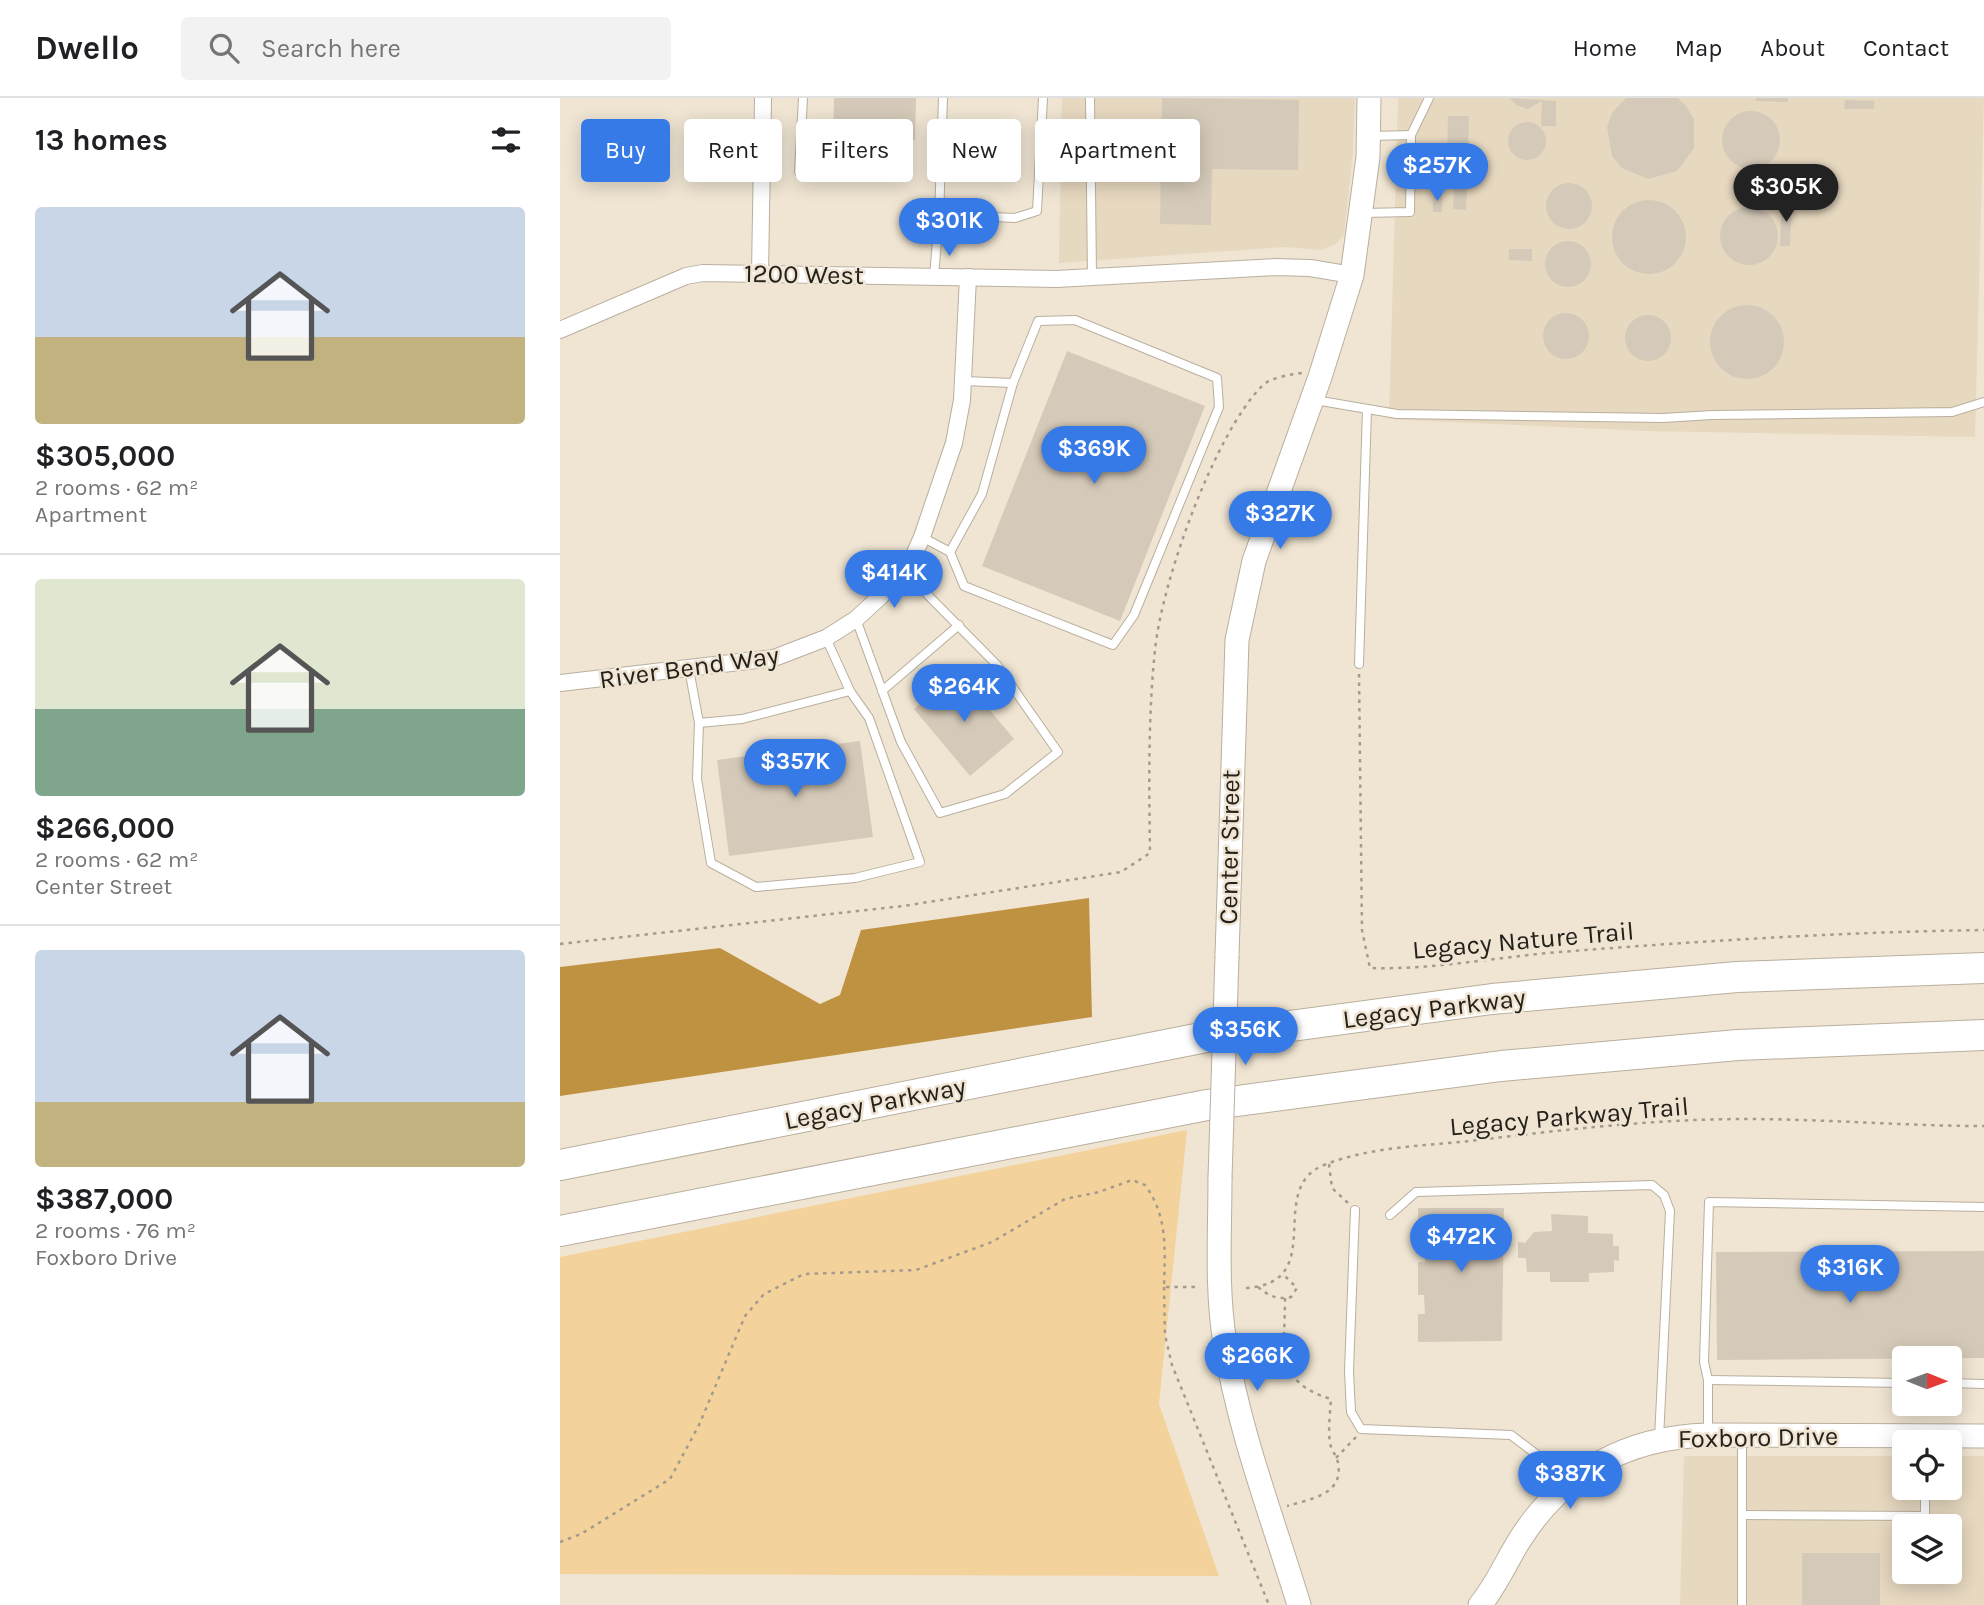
<!DOCTYPE html>
<meta charset="utf-8">
<style>
body{margin:0;font-family:Karla,sans-serif;background:#f2f2f2;color:#202124;height:100vh;display:flex;flex-direction:column;font-size:26px;white-space:nowrap}
*{box-sizing:border-box;margin:0}
p{font-size:23px;color:#757577}
.icon{flex:none;width:38px;height:38px;fill:none;stroke:currentColor;stroke-width:2;stroke-linecap:round;stroke-linejoin:round}
.map{position:relative;flex:1;overflow:hidden}
.side{display:flex;flex-direction:column;background:#fff;width:560px}
.side>*{flex:none}
.guide{position:absolute;left:21px;top:21px;width:665px;height:63px;display:flex;gap:14px}
.needle{width:46px;rotate:91deg}
.controls{position:absolute;left:1332px;top:1248px;display:grid;gap:14px}
.controls a{display:grid;place-items:center;width:70px;height:70px;border-radius:7px;background:#fff;box-shadow:0 4px 18px #0003;font-size:35px}
.price{position:absolute;translate:-50% -60px;padding:0 16px;border-radius:24px;background:#367ae8;color:#fff;font-size:23px;line-height:46px;filter:drop-shadow(0 2px 4px #0008)}
.price::after{content:'';position:absolute;left:50%;top:42px;width:21px;height:16px;margin-left:-10px;background:inherit;clip-path:polygon(0 0,100% 0,50% 100%)}
.price.current{background:#222;color:#fff}
ul{padding:0;list-style:none}
li{display:grid;align-content:center;gap:14px;height:371px;padding:0 35px}
li+li{border-top:2px solid #e0e0e0}
li span{display:grid;place-items:center;height:217px;border-radius:7px;color:#555}
li>.icon{margin-inline-start:auto}
span .icon{width:126px;height:126px;fill:#fffc;stroke-width:1}
li b{font-size:30px}
h2{display:flex;justify-content:space-between;align-items:center;height:84px;padding:0 35px;font-size:30px}
.tag{padding:0 24px;border-radius:7px;background:#fff;box-shadow:0 4px 18px #0003;font-size:24px;line-height:63px}
.tag.current{background:#367ae8;color:#fff}
header{display:flex;align-items:center;gap:42px;box-sizing:border-box;height:98px;padding:0 35px;background:#fff;border-bottom:2px solid #e0e0e0}
header strong{font-size:33px}
nav{display:flex;gap:38px;margin-inline-start:auto;font-size:24px}
.search{width:490px;height:63px;background:#f2f2f2;display:flex;align-items:center;gap:18px;box-sizing:border-box;padding:0 24px;border-radius:7px;color:#757577;font-size:26px}
main{display:flex;flex:1;min-height:0}
.map>svg:first-child{display:block}
.built{fill:#e7d8c0;fill-rule:evenodd}
.green{fill:#f4d29b}
.water{fill:#bf9241}
.building{fill:#d5cab9}
.lines{fill:none;stroke-linecap:round;stroke-linejoin:round}
.lane-casing{stroke:#b9af9e;stroke-width:10}
.street-casing{stroke:#b9af9e;stroke-width:18}
.secondary-casing{stroke:#b9af9e;stroke-width:25}
.highway-casing{stroke:#b9af9e;stroke-width:32}
.path{stroke:#a49b8e;stroke-width:2.5;stroke-dasharray:3.5 5;stroke-linecap:butt}
.lane{stroke:#fff;stroke-width:8}
.street{stroke:#fff;stroke-width:16}
.secondary{stroke:#fff;stroke-width:23}
.highway{stroke:#fff;stroke-width:30}
.secondary-bridge-casing{stroke:#b9af9e;stroke-width:25;stroke-linecap:butt}
.secondary-bridge{stroke:#fff;stroke-width:23}
.labels{text-anchor:middle;stroke-width:5;stroke-linejoin:round;paint-order:stroke}
.street-label{font-size:26px;fill:#25211b;stroke:#f0e5d3}
</style>
<header>
<strong>Dwello</strong>
<div class="search"><svg class="icon" aria-label="search" viewBox="0 0 24 24"><circle cx="10" cy="10" r="6"/><path d="M15 15l6 6"/></svg>Search here</div>
<nav><a>Home</a><a>Map</a><a>About</a><a>Contact</a></nav>
</header>
<main>
<section class="side">
<h2>13 homes<svg class="icon" aria-label="filters" viewBox="0 0 24 24"><path d="M4 7h16M4 17h16"/><circle cx="9" cy="7" r="2"/><circle cx="15" cy="17" r="2"/></svg></h2>
<ul>
<li><span style="background:linear-gradient(#c9d6e8 60%,#c2b280 0)"><svg class="icon" aria-label="home" viewBox="0 0 24 24"><path d="M3 11l9-7 9 7M6 9v11h12V9"/></svg></span><div><b>$305,000</b><p>2 rooms · 62 m²</p><p>Apartment</p></div></li>
<li><span style="background:linear-gradient(#dfe7d0 60%,#7fa58c 0)"><svg class="icon" aria-label="home" viewBox="0 0 24 24"><path d="M3 11l9-7 9 7M6 9v11h12V9"/></svg></span><div><b>$266,000</b><p>2 rooms · 62 m²</p><p>Center Street</p></div></li>
<li><span style="background:linear-gradient(#c9d6e8 70%,#c2b280 0)"><svg class="icon" aria-label="home" viewBox="0 0 24 24"><path d="M3 11l9-7 9 7M6 9v11h12V9"/></svg></span><div><b>$387,000</b><p>2 rooms · 76 m²</p><p>Foxboro Drive</p></div></li>
</ul>
</section>
<div class="map">
<svg width="1424" height="1507" viewBox="0 0 1424 1507">
<rect width="100%" height="100%" fill="#f0e5d3"/>
<g class="built">
<path d="M502 0H795L793 55 784 137 776 146 761 152 725 149 499 165Z"/>
<path d="M838 0H1424L1415 339 1085 333 829 321Z"/>
<path d="M1124 1358H1344V1390H1390V1358H1424V1507H1120ZM1344 1428H1390V1474H1344Z"/>
</g>
<path class="green" d="M627 1032 599 1306 659 1478 0 1476V1159Z"/>
<path class="water" d="M529 800 532 919 0 998V869L160 850 260 906 280 897 301 832Z"/>
<g class="building">
<path d="M274 0H356L355 42 273 40Z"/>
<path d="M602 0 739 2 738 72 652 71 651 127 600 126Z"/>
<path d="M950 0 996 3V28H981L982 3 968 11 956 7Z"/>
<path d="M1066 0H1118L1126 8 1134 21V50L1117 73 1088 81 1062 70 1052 58 1047 29 1052 15Z"/>
<path d="M1196 0H1228V4L1196 3Z"/>
<path d="M1285 2 1314 3V11H1284Z"/>
<circle cx="1191" cy="42" r="29"/>
<path d="M888 18H909L908 61 887 62Z"/>
<circle cx="967" cy="43" r="19"/>
<path d="M895 64 908 65 906 112 893 111Z"/>
<circle cx="1009" cy="108" r="23"/>
<rect x="873" y="96" width="9" height="18"/>
<circle cx="1089" cy="139" r="37"/>
<path d="M1222 104H1232L1230 148H1220Z"/>
<circle cx="1189" cy="138" r="29"/>
<circle cx="1008" cy="166" r="23"/>
<path d="M949 151H972V163L949 162Z"/>
<circle cx="1187" cy="244" r="37"/>
<circle cx="1006" cy="238" r="23"/>
<circle cx="1088" cy="240" r="23"/>
<path d="M507 253 645 308 560 523 422 468Z"/>
<path d="M398 574 454 641 410 678 354 611Z"/>
<path d="M300 643 313 739 169 758 157 662Z"/>
<path d="M858 1110H944L942 1243 858 1244V1216H865L864 1197H858V1164H865V1142H858Z"/>
<path d="M991 1116 1028 1118V1135L1053 1136V1148H1059V1163L1054 1162V1174L1029 1175V1184H990V1174H967L966 1160H958V1144L965 1145 974 1134 992 1133Z"/>
<path d="M1424 1153V1260L1157 1262 1156 1154Z"/>
<rect x="1242" y="1455" width="78" height="52"/>
</g>
<g class="lines">
<defs>
<g id="lane">
<path d="M530 0 532 179"/>
<path d="M812 38 851 37"/>
<path d="M239 74 243 0"/>
<path d="M804 115 850 114 851 37 869 0"/>
<path d="M379 120 383 0"/>
<path d="M374 178 379 120 390 117 455 120 477 113 483 0"/>
<path d="M755 302 837 316 1103 320 1152 317 1392 314 1424 304"/>
<path d="M362 439 390 454 404 488 553 547 574 517 659 309 657 280 515 222 478 223 453 285 404 283"/>
<path d="M390 454 422 396 453 285"/>
<path d="M296 521 341 644 380 715 445 696 498 654 437 567 343 472"/>
<path d="M799 566 807 311"/>
<path d="M129 571 139 625 182 621 290 593 266 540"/>
<path d="M322 593 399 527"/>
<path d="M139 625 137 681 151 765 196 789 295 780 360 764 309 620 290 593"/>
<path d="M795 1112 789 1273 791 1314 801 1331 951 1337 976 1356 1000 1390"/>
<path d="M830 1117 856 1094 1092 1087 1104 1097 1110 1113 1099 1341"/>
<path d="M1148 1282 1344 1285"/>
<path d="M1390 1285 1424 1286"/>
<path d="M1148 1334V1282L1144 1264 1149 1104 1424 1109"/>
<path d="M1182 1417 1365 1418V1390"/>
<path d="M1182 1507V1338"/>
</g>
<g id="street">
<path d="M200 175 203 0"/>
<path d="M0 232 126 178 143 175 496 181 715 169 750 170 792 177"/>
<path d="M0 585 214 560 266 540 296 521 321 498 354 457 362 439 394 345 402 302 408 179"/>
</g>
<g id="secondary">
<path d="M667 858 677 542 694 463 760 279 792 177 808 59 809 0"/>
<path d="M660 1080C660 1135 656 1190 665 1245 679 1334 713 1421 739 1507"/>
<path d="M920 1507C936 1488 946 1464 959 1443 1002 1374 1068 1339 1148 1337L1424 1338"/>
</g>
<g id="highway">
<path d="M0 1067 641 940 932 901 1177 879 1424 870"/>
<path d="M0 1133 647 1007 941 968 1178 947 1424 937"/>
</g>
</defs>
<use href="#lane" class="lane-casing"/>
<use href="#street" class="street-casing"/>
<use href="#secondary" class="secondary-casing"/>
<use href="#highway" class="highway-casing"/>
<g class="path">
<path d="M799 576 802 832 810 870C874 872 936 859 1000 854 1141 843 1282 834 1424 832"/>
<path d="M0 846 343 808 561 774 590 755C589 687 588 619 595 552 602 483 654 337 702 288 709 280 732 276 742 275"/>
<path d="M769 1066 772 1090 788 1105"/>
<path d="M604 1189 605 1237 612 1267 709 1507"/>
<path d="M698 1189C709 1198 717 1202 731 1199L737 1190 724 1177"/>
<path d="M686 1190C770 1185 704 1091 764 1067 809 1049 862 1048 910 1043 1001 1032 1093 1021 1185 1021 1265 1021 1344 1028 1424 1028"/>
<path d="M725 1200C725 1251 714 1284 771 1301 770 1315 768 1331 770 1345 771 1352 777 1358 778 1365 784 1397 750 1401 727 1408"/>
<path d="M776 1360 796 1339"/>
<path d="M0 1444 21 1436 110 1381 139 1327 185 1218 204 1196 244 1176 356 1172 432 1144 505 1101 539 1094 572 1082 585 1087C608 1118 605 1152 604 1189H640"/>
</g>
<use href="#lane" class="lane"/>
<use href="#street" class="street"/>
<use href="#secondary" class="secondary"/>
<use href="#highway" class="highway"/>
<defs>
<path id="secondary-bridge" d="M660 1080 667 858"/>
</defs>
<use href="#secondary-bridge" class="secondary-bridge-casing"/>
<use href="#secondary-bridge" class="secondary-bridge"/>
</g>
<g class="labels">
<g class="street-label">
<text transform="translate(244 176) rotate(1)" y="9">1200 West</text>
<text transform="translate(129 569) rotate(-8)" y="9">River Bend Way</text>
<text transform="translate(669 749) rotate(-89)" y="9">Center Street</text>
<text transform="translate(963 842) rotate(-5)" y="9">Legacy Nature Trail</text>
<text transform="translate(874 910) rotate(-7)" y="9">Legacy Parkway</text>
<text transform="translate(315 1005) rotate(-11)" y="9">Legacy Parkway</text>
<text transform="translate(1009 1018) rotate(-5)" y="9">Legacy Parkway Trail</text>
<text transform="translate(1198 1339) rotate(-1)" y="9">Foxboro Drive</text>
</g>
</g>
</svg>
<div class="controls">
<a><svg class="needle" viewBox="-14 -14 28 28"><path d="M0-13l5 13h-10z" fill="#e53935"/><path d="M0 13l5-13h-10z" fill="#757577"/></svg></a>
<a><svg class="icon" aria-label="locate" viewBox="0 0 24 24"><circle cx="12" cy="12" r="6"/><path d="M12 2v4M12 18v4M2 12h4M18 12h4"/></svg></a>
<a><svg class="icon" aria-label="layers" viewBox="0 0 24 24"><path d="M12 4l9 5-9 5-9-5zM3 14l9 5 9-5"/></svg></a>
</div>
<b class="price" style="left:877px;top:105px">$257K</b>
<b class="price current" style="left:1226px;top:126px">$305K</b>
<b class="price" style="left:389px;top:160px">$301K</b>
<b class="price" style="left:534px;top:388px">$369K</b>
<b class="price" style="left:720px;top:453px">$327K</b>
<b class="price" style="left:334px;top:512px">$414K</b>
<b class="price" style="left:404px;top:626px">$264K</b>
<b class="price" style="left:235px;top:701px">$357K</b>
<b class="price" style="left:685px;top:969px">$356K</b>
<b class="price" style="left:901px;top:1176px">$472K</b>
<b class="price" style="left:1290px;top:1207px">$316K</b>
<b class="price" style="left:697px;top:1295px">$266K</b>
<b class="price" style="left:1010px;top:1413px">$387K</b>
<div class="guide">
<a class="tag current">Buy</a>
<a class="tag">Rent</a>
<a class="tag">Filters</a>
<a class="tag">New</a>
<a class="tag">Apartment</a>
</div>
</div>
</main>
